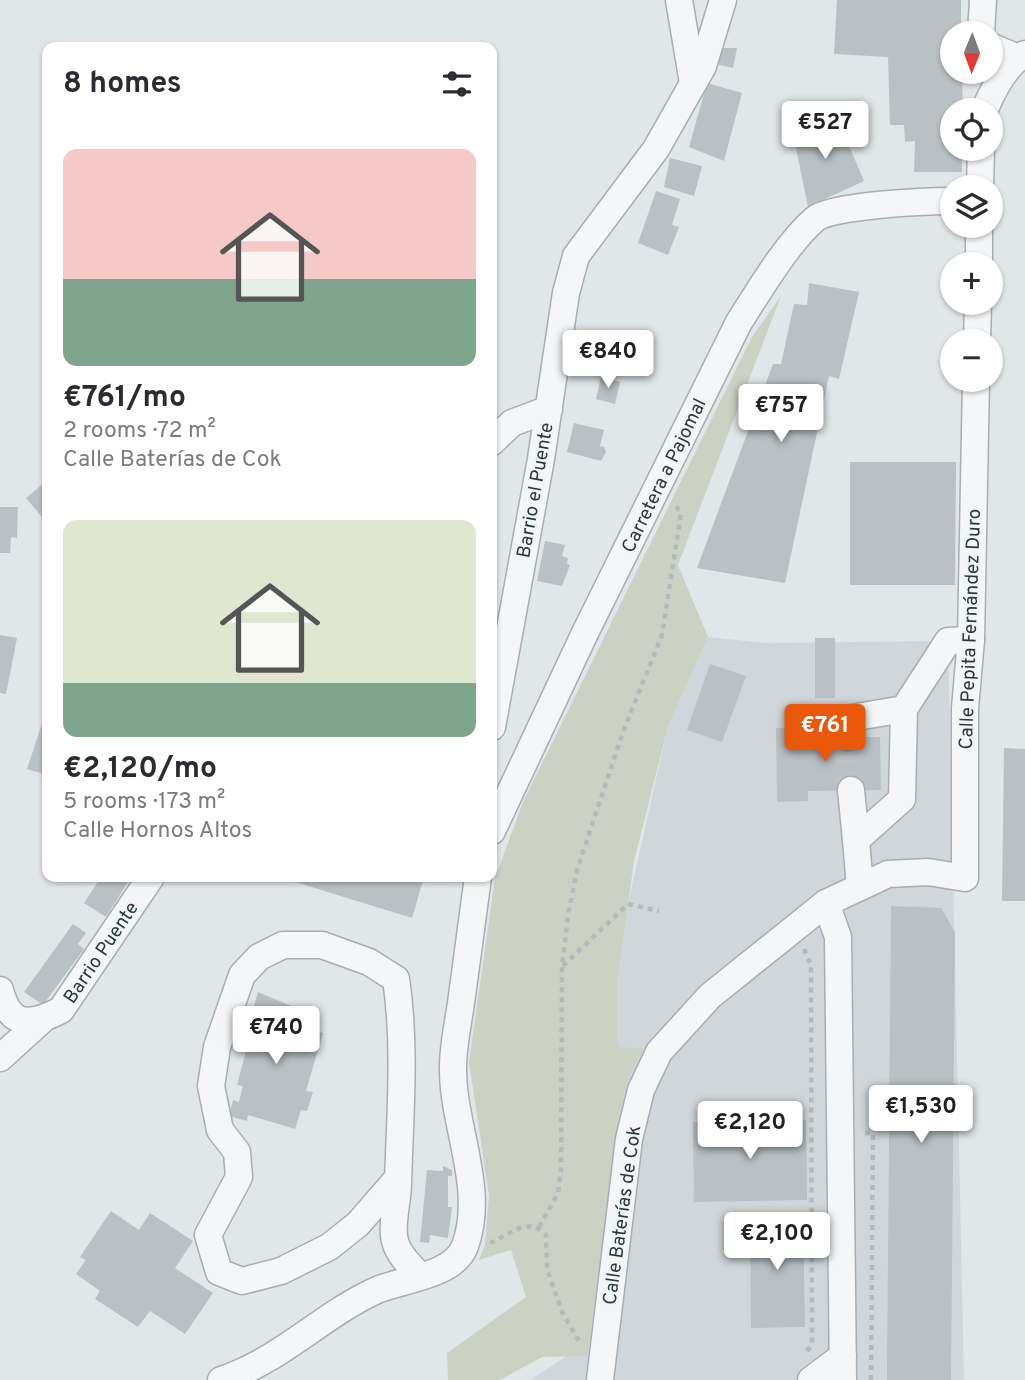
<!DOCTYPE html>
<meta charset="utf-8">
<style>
body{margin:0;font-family:Overpass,sans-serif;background:#f7f7f7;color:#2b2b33;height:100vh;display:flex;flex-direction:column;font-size:26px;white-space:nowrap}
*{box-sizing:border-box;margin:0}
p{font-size:23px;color:#7c7c81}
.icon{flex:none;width:38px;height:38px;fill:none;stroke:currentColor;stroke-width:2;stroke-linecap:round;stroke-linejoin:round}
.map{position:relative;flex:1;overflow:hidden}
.panel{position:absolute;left:42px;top:42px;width:455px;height:840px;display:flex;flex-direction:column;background:#fff;border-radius:14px;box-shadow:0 2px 5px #0004}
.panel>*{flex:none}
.needle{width:46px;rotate:181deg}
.buttons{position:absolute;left:940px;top:21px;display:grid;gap:14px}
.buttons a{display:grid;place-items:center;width:63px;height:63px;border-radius:50%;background:#fff;box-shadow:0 2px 5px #0004;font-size:35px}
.price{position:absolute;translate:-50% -60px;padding:0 16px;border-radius:7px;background:#fff;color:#222;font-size:23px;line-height:46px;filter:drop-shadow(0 2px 4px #0008)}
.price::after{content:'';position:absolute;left:50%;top:42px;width:21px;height:16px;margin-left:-10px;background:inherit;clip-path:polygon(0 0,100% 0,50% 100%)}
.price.on{background:#ea580c;color:#fff}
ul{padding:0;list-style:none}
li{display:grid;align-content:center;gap:14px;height:371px;padding:0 21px}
li span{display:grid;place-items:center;height:217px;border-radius:14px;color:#555}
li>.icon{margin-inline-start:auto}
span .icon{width:126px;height:126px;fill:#fffc;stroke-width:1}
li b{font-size:30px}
h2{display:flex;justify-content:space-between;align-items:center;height:84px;padding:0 21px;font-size:30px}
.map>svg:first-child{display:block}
.built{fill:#d0d6da}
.green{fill:#cbd2c3}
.building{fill:#b9c1c5}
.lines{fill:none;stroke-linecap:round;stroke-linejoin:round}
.minor-tunnel{stroke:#bdc3c7;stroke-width:26;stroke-dasharray:26 13;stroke-linecap:butt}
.minor-casing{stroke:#a7aeb3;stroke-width:29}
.path{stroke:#b4b9bc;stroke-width:4.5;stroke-dasharray:5 5;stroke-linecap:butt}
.minor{stroke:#f4f6f7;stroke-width:26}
.labels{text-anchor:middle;stroke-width:5;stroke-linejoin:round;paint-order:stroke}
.street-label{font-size:19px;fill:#2b383f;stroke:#f1f5f6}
</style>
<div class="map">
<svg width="1025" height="1380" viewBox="0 0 1025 1380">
<rect width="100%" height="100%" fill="#e1e6e9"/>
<path class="built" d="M708 637 765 643 948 641 964 1380H530L582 1346 618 1047 617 985 628 904 668 726Z"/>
<path class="green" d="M781 296 678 565 708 637 668 726 634 861 617 985 618 1047 644 1049 630 1074 620 1112 587 1356 542 1357 500 1380H448L447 1353 526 1297 511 1250 479 1260 485 1245 489 1195 469 1062 495 878 523 802 752 337Z"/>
<g class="building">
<path d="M837 0H961V33H952V72H962L963 110H952V149H962V172H914L915 141 905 142 904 125H890L888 57 834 54Z"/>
<path d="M718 48H737L733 68 711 63Z"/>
<path d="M707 83 742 93 724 161 689 147Z"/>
<path d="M812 114 815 136 839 122 864 181 808 207 796 148 797 116Z"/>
<path d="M670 158 702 166 694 196 664 187Z"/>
<path d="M656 191 680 199 672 225 679 227 668 255 638 243Z"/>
<path d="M809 283 859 292 839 379 829 376 785 583 697 568 773 364H781L794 304 807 305Z"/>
<path d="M601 377 620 382 615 404 596 399Z"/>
<path d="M574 423 604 430 600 446 604 447 606 452 601 461 567 452Z"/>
<path d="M850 462H956L955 585H850Z"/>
<path d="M44 483 47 488V523L26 498Z"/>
<path d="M0 507H18L17 538 11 537 10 553H0Z"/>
<path d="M545 541 565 545 562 556 568 558 567 564 570 565 562 586 537 581Z"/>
<path d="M0 635 17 638 6 694 0 693Z"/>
<rect x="815" y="638" width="20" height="60"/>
<path d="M710 664 746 676 722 742 687 730Z"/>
<path d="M47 709V775L27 769Z"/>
<path d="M807 727 808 737H880L881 790 808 791V801L777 802 776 728Z"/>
<path d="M1004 748 1025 749V901H1002Z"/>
<path d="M101 877H131L106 917 84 903Z"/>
<path d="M279 877H424L412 918Z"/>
<path d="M891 906 941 908 955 932 951 1380H887Z"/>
<path d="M73 924 86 933 78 944 84 949 43 1005 24 992Z"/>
<path d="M258 992 291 1006 287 1022 323 1033 306 1091 313 1092 307 1111 301 1110 295 1129 248 1115 247 1121 229 1116 233 1100 239 1102 243 1086 237 1085 256 1014 252 1013Z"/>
<path d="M806 1120 807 1200 694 1202 693 1122Z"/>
<path d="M443 1166 452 1170V1176H448V1207H452L448 1238 430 1235 429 1243 420 1242 427 1170 443 1171Z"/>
<path d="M111 1211 139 1230 150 1213 193 1241 175 1268 213 1293 185 1334 150 1311 138 1327 95 1299 100 1291 76 1274 86 1260 80 1257Z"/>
<path d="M750 1216H803L805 1327 751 1328Z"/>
</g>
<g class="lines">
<path class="minor-tunnel" d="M847 737 851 790"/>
<defs>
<g id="minor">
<path d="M679 0 693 83"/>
<path d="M981 33 983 0"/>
<path d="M990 46 1018 58"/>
<path d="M985 109C993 90 1006 64 1025 54"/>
<path d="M980 187 981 149"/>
<path d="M979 264V226"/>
<path d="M977 341 978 303"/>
<path d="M492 442 512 423 549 409"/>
<path d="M492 727 541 459 566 293 576 256 656 149 703 66 723 0"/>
<path d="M847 737 845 719 904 709 948 641 971 640"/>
<path d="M851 790 856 840"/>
<path d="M492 831 584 635 739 322C759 291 787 243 815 219 832 205 927 201 952 201"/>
<path d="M860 887 856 840 902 799 904 709"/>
<path d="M826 903 838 937 843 1380"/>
<path d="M0 990C10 1028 30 1026 61 1010L151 877"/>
<path d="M0 1058 43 1019"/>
<path d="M398 1178 358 1224 329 1247 281 1271 242 1281 219 1272 208 1235 239 1177 237 1152 220 1130 211 1086 217 1047 242 975 259 957 283 945H322L369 962 396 979C406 1046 400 1115 398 1183 398 1200 392 1219 394 1236 396 1253 409 1264 420 1276"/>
<path d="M221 1380C280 1361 322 1315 377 1290 403 1279 454 1276 465 1246 486 1188 452 1125 453 1067 453 1046 458 1024 461 1003 467 961 472 919 478 877"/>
<path d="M600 1380 629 1139 641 1090 659 1052 710 996 826 903 888 874 928 872 965 878V708L971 640 976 380"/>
<path d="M811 1380 843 1356"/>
</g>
</defs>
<use href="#minor" class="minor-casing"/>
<g class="path">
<path d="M804 949 811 965 812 1344 807 1351"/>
<path d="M563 966 628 904 659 911"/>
<path d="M865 1133H873L871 1380"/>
<path d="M539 1227 558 1193 561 1170 562 967 568 915 577 870 623 732 662 635 681 514 675 504"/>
<path d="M490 1243C510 1235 528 1215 546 1235L547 1269 562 1312 580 1343"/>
</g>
<use href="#minor" class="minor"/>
</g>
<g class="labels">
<g class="street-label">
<text transform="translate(663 475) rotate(-64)" y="7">Carretera a Pajomal</text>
<text transform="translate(534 490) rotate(-80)" y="7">Barrio el Puente</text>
<text transform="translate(969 629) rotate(-88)" y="7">Calle Pepita Fernández Duro</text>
<text transform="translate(100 952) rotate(-56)" y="7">Barrio Puente</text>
<text transform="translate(621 1215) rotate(-82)" y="7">Calle Baterías de Cok</text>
</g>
</g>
</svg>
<div class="buttons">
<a><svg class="needle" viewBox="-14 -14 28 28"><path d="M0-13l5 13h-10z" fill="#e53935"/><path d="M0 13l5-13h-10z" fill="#7c7c81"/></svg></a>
<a><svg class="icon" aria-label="locate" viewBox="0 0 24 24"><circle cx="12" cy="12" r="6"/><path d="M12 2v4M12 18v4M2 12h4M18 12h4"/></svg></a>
<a><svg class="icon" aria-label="layers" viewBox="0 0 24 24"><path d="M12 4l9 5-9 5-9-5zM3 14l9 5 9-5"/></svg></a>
<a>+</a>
<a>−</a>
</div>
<b class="price" style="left:825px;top:161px">€527</b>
<b class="price" style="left:608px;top:390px">€840</b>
<b class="price" style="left:781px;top:444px">€757</b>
<b class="price on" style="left:825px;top:764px">€761</b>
<b class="price" style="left:276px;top:1066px">€740</b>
<b class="price" style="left:921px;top:1145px">€1,530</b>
<b class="price" style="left:750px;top:1161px">€2,120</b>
<b class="price" style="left:777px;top:1272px">€2,100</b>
<section class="panel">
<h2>8 homes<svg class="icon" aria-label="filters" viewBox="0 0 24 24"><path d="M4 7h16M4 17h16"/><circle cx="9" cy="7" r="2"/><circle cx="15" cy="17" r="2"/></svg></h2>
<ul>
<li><span style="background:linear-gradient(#f6c9c9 60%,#7fa58c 0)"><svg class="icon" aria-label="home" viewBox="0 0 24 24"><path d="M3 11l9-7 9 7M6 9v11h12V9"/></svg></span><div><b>€761/mo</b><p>2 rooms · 72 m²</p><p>Calle Baterías de Cok</p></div></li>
<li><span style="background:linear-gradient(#dfe7d0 75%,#7fa58c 0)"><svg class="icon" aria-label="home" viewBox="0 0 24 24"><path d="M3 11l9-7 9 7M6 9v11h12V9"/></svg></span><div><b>€2,120/mo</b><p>5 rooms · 173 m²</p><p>Calle Hornos Altos</p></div></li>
</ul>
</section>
</div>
